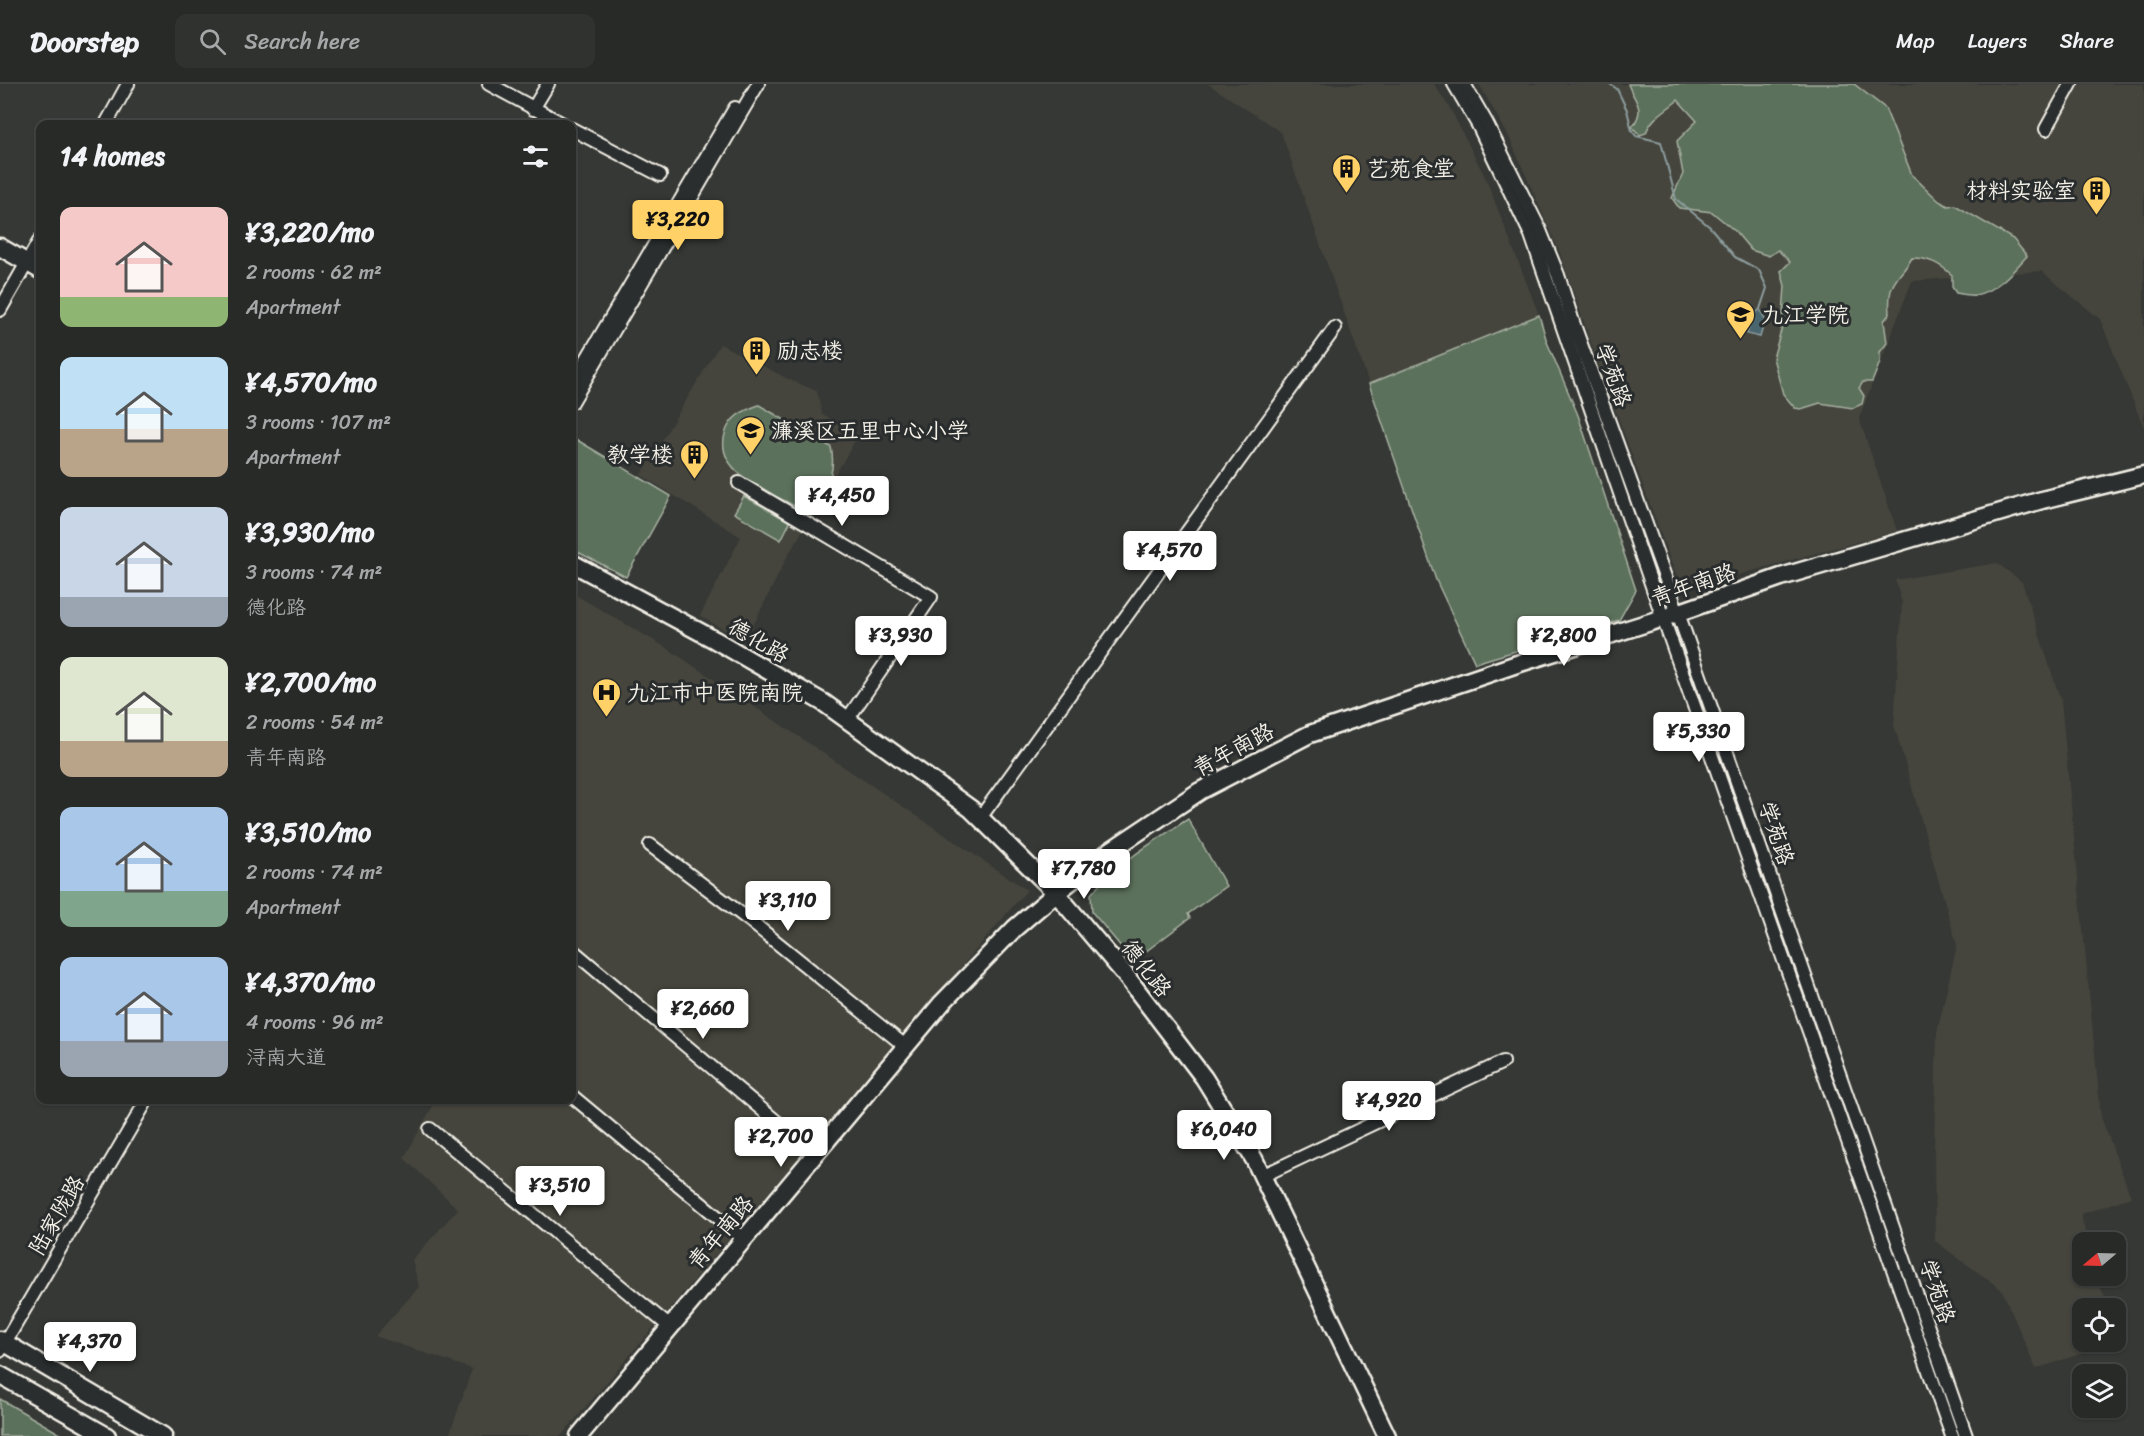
<!DOCTYPE html>
<meta charset="utf-8">
<style>
body{margin:0;font-family:Sriracha,"LXGW WenKai TC",sans-serif;background:#303230;color:#f1f3f6;height:100vh;display:flex;flex-direction:column;font-size:22px;white-space:nowrap}
*{box-sizing:border-box;margin:0}
p{font-size:20px;color:#a5a7a8}
.icon{flex:none;width:33px;height:33px;fill:none;stroke:currentColor;stroke-width:2;stroke-linecap:round;stroke-linejoin:round}
.map{position:relative;flex:1;overflow:hidden}
.sheet{position:absolute;left:36px;top:36px;width:540px;height:984px;display:flex;flex-direction:column;background:#282a28;border-radius:12px;box-shadow:0 2px 4px #0004,0 0 0 2px #444645}
.sheet>*{flex:none}
.needle{width:39px;rotate:251deg}
.tools{position:absolute;left:2072px;top:1148px;display:grid;gap:12px}
.tools a{display:grid;place-items:center;width:54px;height:54px;border-radius:12px;background:#282a28;box-shadow:0 2px 4px #0004,0 0 0 2px #444645;font-size:30px}
.price{position:absolute;translate:-50% -51px;padding:0 14px;border-radius:6px;background:#fff;color:#222;font-size:20px;line-height:39px;filter:drop-shadow(0 2px 3px #0008)}
.price::after{content:'';position:absolute;left:50%;top:36px;width:18px;height:14px;margin-left:-9px;background:inherit;clip-path:polygon(0 0,100% 0,50% 100%)}
.price.current{background:#ffd166;color:#111}
ul{padding:0;list-style:none}
li{display:flex;align-items:center;gap:18px;height:150px;padding:0 24px}
li span{display:grid;place-items:center;flex:none;width:168px;height:120px;border-radius:12px;color:#555}
li>.icon{margin-inline-start:auto}
span .icon{width:72px;height:72px;fill:#fffc;stroke-width:1}
li b{font-size:26px}
h2{display:flex;justify-content:space-between;align-items:center;height:72px;padding:0 24px;font-size:26px}
header{display:flex;align-items:center;gap:36px;box-sizing:border-box;height:84px;padding:0 30px;background:#282a28;border-bottom:2px solid #444645}
header strong{font-size:28px}
nav{display:flex;gap:33px;margin-inline-start:auto;font-size:21px}
.search{width:420px;height:54px;background:#303230;display:flex;align-items:center;gap:15px;box-sizing:border-box;padding:0 21px;border-radius:12px;color:#a5a7a8;font-size:22px}
.map>svg:first-child{display:block}
.built{fill:#45453d}
.green{fill:#5b715c;stroke:#a8b1a2;stroke-width:1.5}
.water{fill:#49656d;stroke:#8d9d9e;stroke-width:1.5}
.lines{fill:none;stroke-linecap:round;stroke-linejoin:round}
.stream{stroke:#8d9d9e;stroke-width:2}
.minor-casing{stroke:#f4f1e8;stroke-width:16}
.major-casing{stroke:#f4f1e8;stroke-width:21}
.minor{stroke:#2a2d2e;stroke-width:12}
.major{stroke:#2a2d2e;stroke-width:16}
.labels{text-anchor:middle;stroke-width:6;stroke-linejoin:round;paint-order:stroke}
.poi-label{font-size:22px;fill:#f4f1e8;stroke:#2a2d2e;text-anchor:start}
.street-label{font-size:22px;fill:#f4f1e8;stroke:#2a2d2e}
</style>
<header>
<strong>Doorstep</strong>
<div class="search"><svg class="icon" aria-label="search" viewBox="0 0 24 24"><circle cx="10" cy="10" r="6"/><path d="M15 15l6 6"/></svg>Search here</div>
<nav><a>Map</a><a>Layers</a><a>Share</a></nav>
</header>
<div class="map">
<svg width="2144" height="1352" viewBox="0 0 2144 1352">
<rect width="100%" height="100%" fill="#363835"/>
<filter id="ink" filterUnits="userSpaceOnUse"><feTurbulence type="fractalNoise" baseFrequency=".0167" numOctaves="2"/><feDisplacementMap in="SourceGraphic" scale="12" xChannelSelector="R" yChannelSelector="G"/><feConvolveMatrix kernelMatrix="1 2 1 2 8 2 1 2 1" color-interpolation-filters="sRGB"/></filter>
<g filter="url(#ink)">
<g class="built">
<path d="M1208 0H1434L1451 26 1486 95 1539 231 1369 300 1281 48Z"/>
<path d="M1479 0H2144V344L2100 235 2041 187 1912 197 1859 334 1897 447 1709 499 1691 500 1682 496 1675 489 1597 276 1560 169 1509 53Z"/>
<path d="M720 260 788 295 817 307 822 330 859 350 786 475 745 558 700 532 741 453 641 391Z"/>
<path d="M1997 479 2022 498 2061 617 2101 1033 2131 1113 2081 1130 2087 1158H2082V1191H2094L2111 1224H2082V1257H2115V1232L2127 1254 2036 1285 2002 1206 1935 1157 1934 1066 1937 948 1957 861 1894 641 1902 519 1895 496Z"/>
<path d="M572 509 667 564 1027 806 561 1352H449L472 1285 375 1252 419 1203 412 1176 458 1125 404 1074 436 1016H572Z"/>
</g>
<g class="green">
<path d="M1628 0H1854L1885 24 1912 91 1939 117 1948 122 1955 121 2013 155 2027 172C2013 187 1997 207 1975 211 1969 212 1962 210 1956 209L1952 203V191C1940 180 1929 174 1912 174 1898 197 1887 197 1890 229L1884 237 1887 259 1880 268V278L1872 298H1863L1859 304 1864 312 1862 320 1853 324 1820 319 1801 325 1795 324 1783 310 1773 274 1782 243 1785 202 1781 187 1790 178 1778 166 1769 172 1751 166 1735 147 1712 128 1679 124 1672 114 1683 90 1677 57 1697 37 1678 16C1666 27 1651 33 1646 49L1640 51 1632 43C1647 24 1634 17 1628 0Z"/>
<path d="M1539 231 1547 258 1578 331 1636 506 1619 536 1475 579 1436 496 1369 300Z"/>
<path d="M759 321 831 363C835 382 832 404 811 413 804 415 800 415 795 422 769 408 714 388 725 350 730 333 742 327 759 321Z"/>
<path d="M572 353 671 412 626 493 572 465Z"/>
<path d="M744 412 790 438 781 456 734 429Z"/>
<path d="M1188 735 1226 802 1188 830 1190 834 1133 877 1092 828 1091 810C1119 778 1153 758 1188 735Z"/>
<path d="M0 1315 64 1352H0Z"/>
</g>
<path class="water" d="M1760 225 1765 236 1760 253 1747 250 1752 233Z"/>
<g class="lines">
<path class="stream" d="M1610 0 1617 5 1627 26 1632 47 1636 52 1661 58 1676 115 1710 143 1735 173 1759 186 1767 204 1760 225"/>
<defs>
<g id="minor">
<path d="M489 0 563 40"/>
<path d="M1454 0 1478 41 1531 151 1663 534 1952 1352"/>
<path d="M1464 0 1486 38 1539 144 1558 191 1574 241 1678 529 1966 1352"/>
<path d="M533 25 548 0"/>
<path d="M106 40 128 0"/>
<path d="M572 45 660 91"/>
<path d="M2046 45 2071 0"/>
<path d="M0 226 40 156"/>
<path d="M572 300 735 24"/>
<path d="M572 318 758 0"/>
<path d="M739 399 931 513 847 636"/>
<path d="M980 734 1335 244"/>
<path d="M650 761 749 836 905 962"/>
<path d="M572 866 815 1070"/>
<path d="M572 1012 744 1155"/>
<path d="M430 1045 670 1243"/>
<path d="M1262 1092 1503 978"/>
<path d="M0 1267 147 1016"/>
</g>
<g id="major">
<path d="M0 163 40 186"/>
<path d="M572 479 715 556 824 619 971 725 1056 809 1123 888 1204 994 1254 1075 1387 1352"/>
<path d="M0 1256 163 1352"/>
<path d="M0 1291 107 1352"/>
<path d="M579 1352 942 919 1015 844 1056 809 1110 767 1200 707 1310 650 1517 580 1663 534 1781 493 2042 416 2144 391"/>
</g>
</defs>
<use href="#minor" class="minor-casing"/>
<use href="#major" class="major-casing"/>
<use href="#minor" class="minor"/>
<use href="#major" class="major"/>
</g>
</g>
<defs>
<symbol id="building-pin" viewBox="-11 -11 22 30"><path d="M0 17L-7.5 6A9.5 9.5 0 1 1 7.5 6Z" fill="#ffd166" stroke="#2a2d2e"/><path d="M-4-6H4V6H1V3H-1V6H-4ZM-2.5-4.3h1.7v1.8h-1.7ZM.8-4.3h1.7v1.8H.8ZM-2.5-1h1.7V.8h-1.7ZM.8-1h1.7V.8H.8Z" fill="#111"/></symbol>
<symbol id="university-pin" viewBox="-11 -11 22 30"><path d="M0 17L-7.5 6A9.5 9.5 0 1 1 7.5 6Z" fill="#ffd166" stroke="#2a2d2e"/><path d="M0-5L7-2L0 1L-7-2ZM-4 1L0 2.5L4 1V4Q0 6-4 4Z" fill="#111"/></symbol>
<symbol id="school-pin" viewBox="-11 -11 22 30"><path d="M0 17L-7.5 6A9.5 9.5 0 1 1 7.5 6Z" fill="#ffd166" stroke="#2a2d2e"/><path d="M0-5L7-2L0 1L-7-2ZM-4 1L0 2.5L4 1V4Q0 6-4 4Z" fill="#111"/></symbol>
<symbol id="hospital-pin" viewBox="-11 -11 22 30"><path d="M0 17L-7.5 6A9.5 9.5 0 1 1 7.5 6Z" fill="#ffd166" stroke="#2a2d2e"/><path d="M-5-5h3v3.5h4V-5h3V5h-3V1.5h-4V5h-3Z" fill="#111"/></symbol>
</defs>
<g fill-rule="evenodd">
<use href="#building-pin" x="1330" y="68" width="33" height="45"/>
<use href="#building-pin" x="2080" y="90" width="33" height="45"/>
<use href="#university-pin" x="1724" y="214" width="33" height="45"/>
<use href="#building-pin" x="740" y="250" width="33" height="45"/>
<use href="#school-pin" x="734" y="330" width="33" height="45"/>
<use href="#building-pin" x="678" y="354" width="33" height="45"/>
<use href="#hospital-pin" x="590" y="592" width="33" height="45"/>
</g>
<g class="labels">
<g class="poi-label">
<text x="1367" y="92">艺苑食堂</text>
<text x="2076" y="114" text-anchor="end">材料实验室</text>
<text x="1761" y="238">九江学院</text>
<text x="777" y="274">励志楼</text>
<text x="771" y="354">濂溪区五里中心小学</text>
<text x="673" y="378" text-anchor="end">教学楼</text>
<text x="627" y="616">九江市中医院南院</text>
</g>
<g class="street-label">
<text transform="translate(1614 291) rotate(70)" y="8">学苑路</text>
<text transform="translate(1693 500) rotate(-19)" y="8">青年南路</text>
<text transform="translate(759 556) rotate(30)" y="8">德化路</text>
<text transform="translate(1233 665) rotate(-28)" y="8">青年南路</text>
<text transform="translate(1777 749) rotate(71)" y="8">学苑路</text>
<text transform="translate(1147 884) rotate(52)" y="8">德化路</text>
<text transform="translate(56 1131) rotate(-60)" y="8">陆家陇路</text>
<text transform="translate(720 1148) rotate(-50)" y="8">青年南路</text>
<text transform="translate(1938 1207) rotate(71)" y="8">学苑路</text>
</g>
</g>
</svg>
<div class="tools">
<a><svg class="needle" viewBox="-14 -14 28 28"><path d="M0-13l5 13h-10z" fill="#e53935"/><path d="M0 13l5-13h-10z" fill="#a5a7a8"/></svg></a>
<a><svg class="icon" aria-label="locate" viewBox="0 0 24 24"><circle cx="12" cy="12" r="6"/><path d="M12 2v4M12 18v4M2 12h4M18 12h4"/></svg></a>
<a><svg class="icon" aria-label="layers" viewBox="0 0 24 24"><path d="M12 4l9 5-9 5-9-5zM3 14l9 5 9-5"/></svg></a>
</div>
<b class="price current" style="left:678px;top:167px">¥3,220</b>
<b class="price" style="left:842px;top:443px">¥4,450</b>
<b class="price" style="left:1170px;top:498px">¥4,570</b>
<b class="price" style="left:901px;top:583px">¥3,930</b>
<b class="price" style="left:1564px;top:583px">¥2,800</b>
<b class="price" style="left:1699px;top:679px">¥5,330</b>
<b class="price" style="left:1084px;top:816px">¥7,780</b>
<b class="price" style="left:788px;top:848px">¥3,110</b>
<b class="price" style="left:703px;top:956px">¥2,660</b>
<b class="price" style="left:1389px;top:1048px">¥4,920</b>
<b class="price" style="left:1224px;top:1077px">¥6,040</b>
<b class="price" style="left:781px;top:1084px">¥2,700</b>
<b class="price" style="left:560px;top:1133px">¥3,510</b>
<b class="price" style="left:90px;top:1289px">¥4,370</b>
<section class="sheet">
<h2>14 homes<svg class="icon" aria-label="filters" viewBox="0 0 24 24"><path d="M4 7h16M4 17h16"/><circle cx="9" cy="7" r="2"/><circle cx="15" cy="17" r="2"/></svg></h2>
<ul>
<li><span style="background:linear-gradient(#f6c9c9 75%,#8fb573 0)"><svg class="icon" aria-label="home" viewBox="0 0 24 24"><path d="M3 11l9-7 9 7M6 9v11h12V9"/></svg></span><div><b>¥3,220/mo</b><p>2 rooms · 62 m²</p><p>Apartment</p></div></li>
<li><span style="background:linear-gradient(#bfe0f5 60%,#b9a48a 0)"><svg class="icon" aria-label="home" viewBox="0 0 24 24"><path d="M3 11l9-7 9 7M6 9v11h12V9"/></svg></span><div><b>¥4,570/mo</b><p>3 rooms · 107 m²</p><p>Apartment</p></div></li>
<li><span style="background:linear-gradient(#c9d6e8 75%,#9aa5b1 0)"><svg class="icon" aria-label="home" viewBox="0 0 24 24"><path d="M3 11l9-7 9 7M6 9v11h12V9"/></svg></span><div><b>¥3,930/mo</b><p>3 rooms · 74 m²</p><p>德化路</p></div></li>
<li><span style="background:linear-gradient(#dfe7d0 70%,#b9a48a 0)"><svg class="icon" aria-label="home" viewBox="0 0 24 24"><path d="M3 11l9-7 9 7M6 9v11h12V9"/></svg></span><div><b>¥2,700/mo</b><p>2 rooms · 54 m²</p><p>青年南路</p></div></li>
<li><span style="background:linear-gradient(#a9c7e8 70%,#7fa58c 0)"><svg class="icon" aria-label="home" viewBox="0 0 24 24"><path d="M3 11l9-7 9 7M6 9v11h12V9"/></svg></span><div><b>¥3,510/mo</b><p>2 rooms · 74 m²</p><p>Apartment</p></div></li>
<li><span style="background:linear-gradient(#a9c7e8 70%,#9aa5b1 0)"><svg class="icon" aria-label="home" viewBox="0 0 24 24"><path d="M3 11l9-7 9 7M6 9v11h12V9"/></svg></span><div><b>¥4,370/mo</b><p>4 rooms · 96 m²</p><p>浔南大道</p></div></li>
</ul>
</section>
</div>
